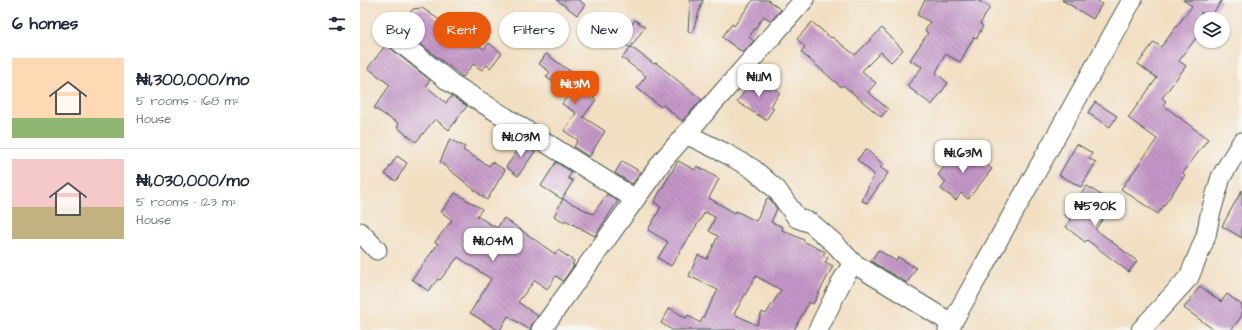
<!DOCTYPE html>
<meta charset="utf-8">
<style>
body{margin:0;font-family:"Architects Daughter",sans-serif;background:#f6f6f7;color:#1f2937;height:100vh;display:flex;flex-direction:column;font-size:15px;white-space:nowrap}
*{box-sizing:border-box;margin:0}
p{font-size:13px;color:#747a83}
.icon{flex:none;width:22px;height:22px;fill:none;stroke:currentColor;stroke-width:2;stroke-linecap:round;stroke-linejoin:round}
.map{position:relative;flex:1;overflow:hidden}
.sheet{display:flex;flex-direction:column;background:#fff;width:360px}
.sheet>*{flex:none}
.guide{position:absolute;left:12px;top:12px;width:380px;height:36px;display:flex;gap:8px}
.tools{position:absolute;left:834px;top:12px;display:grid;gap:8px}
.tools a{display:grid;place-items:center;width:36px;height:36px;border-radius:50%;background:#fff;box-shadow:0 1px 3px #0004;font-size:20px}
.price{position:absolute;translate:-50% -34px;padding:0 9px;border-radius:8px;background:#fff;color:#222;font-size:13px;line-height:26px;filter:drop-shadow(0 1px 2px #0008)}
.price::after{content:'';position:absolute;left:50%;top:24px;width:12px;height:9px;margin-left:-6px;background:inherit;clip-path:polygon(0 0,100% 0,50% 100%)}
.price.current{background:#ea580c;color:#fff}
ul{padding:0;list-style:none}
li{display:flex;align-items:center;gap:12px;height:100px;padding:0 12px}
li+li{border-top:1px solid #e0e1e3}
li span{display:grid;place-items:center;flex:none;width:112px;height:80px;border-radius:0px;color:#555}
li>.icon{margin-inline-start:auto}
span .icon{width:48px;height:48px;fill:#fffc;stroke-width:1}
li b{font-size:17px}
h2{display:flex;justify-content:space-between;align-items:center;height:48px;padding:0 12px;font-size:17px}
.tag{padding:0 14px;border-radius:18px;background:#fff;box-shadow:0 1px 3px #0004;font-size:14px;line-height:36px}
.tag.current{background:#ea580c;color:#fff}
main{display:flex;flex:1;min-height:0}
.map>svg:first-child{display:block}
.building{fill:url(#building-back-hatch);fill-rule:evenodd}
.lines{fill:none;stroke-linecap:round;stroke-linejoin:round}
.minor-casing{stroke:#3f5549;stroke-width:21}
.minor{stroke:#fff;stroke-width:19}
</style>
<main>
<section class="sheet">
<h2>6 homes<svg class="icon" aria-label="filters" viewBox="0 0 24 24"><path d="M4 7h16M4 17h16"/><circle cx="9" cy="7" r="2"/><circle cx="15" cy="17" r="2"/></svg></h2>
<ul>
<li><span style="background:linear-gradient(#ffd9b3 75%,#8fb573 0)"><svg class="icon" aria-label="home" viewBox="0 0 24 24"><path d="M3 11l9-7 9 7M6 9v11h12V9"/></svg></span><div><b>₦1,300,000/mo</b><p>5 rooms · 168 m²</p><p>House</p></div></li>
<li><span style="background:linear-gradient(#f6c9c9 60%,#c2b280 0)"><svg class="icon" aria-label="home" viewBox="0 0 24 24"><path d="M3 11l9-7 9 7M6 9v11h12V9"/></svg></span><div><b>₦1,030,000/mo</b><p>5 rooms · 123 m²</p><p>House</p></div></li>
</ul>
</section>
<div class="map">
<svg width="882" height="330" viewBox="0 0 882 330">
<defs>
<pattern id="building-back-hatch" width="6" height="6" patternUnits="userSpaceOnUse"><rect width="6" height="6" fill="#c596c8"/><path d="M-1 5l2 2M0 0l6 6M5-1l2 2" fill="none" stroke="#9f7ca3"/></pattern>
</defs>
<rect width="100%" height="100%" fill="#f6f6f2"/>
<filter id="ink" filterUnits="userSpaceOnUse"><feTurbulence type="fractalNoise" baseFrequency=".025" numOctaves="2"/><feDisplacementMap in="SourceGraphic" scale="8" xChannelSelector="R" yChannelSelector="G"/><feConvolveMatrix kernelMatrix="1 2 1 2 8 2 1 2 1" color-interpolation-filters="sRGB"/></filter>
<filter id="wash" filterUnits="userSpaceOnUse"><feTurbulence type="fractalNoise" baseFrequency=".012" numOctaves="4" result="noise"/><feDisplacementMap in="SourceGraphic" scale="16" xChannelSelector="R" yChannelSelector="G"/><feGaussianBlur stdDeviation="0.9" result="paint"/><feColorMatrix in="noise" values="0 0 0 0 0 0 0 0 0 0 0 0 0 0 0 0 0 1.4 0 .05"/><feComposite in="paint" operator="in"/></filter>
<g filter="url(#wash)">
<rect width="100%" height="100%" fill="#f2dec0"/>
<g id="blocks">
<g class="building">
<path d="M197 0H219L225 5 217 15Z"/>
<path d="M330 0H343L332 33 328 32Z"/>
<path d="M393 0H408L421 10 411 21 404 16 389 37 394 41 383 53 362 37 372 24 374 26Z"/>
<path d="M565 0H617L630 7 620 24 623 26 617 38 614 37 600 62 585 54 576 73 588 83 572 105 547 86 562 67 550 60 568 33 565 31 570 22 557 15Z"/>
<path d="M702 0H736L742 4 733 19Z"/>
<path d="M823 0H862L850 18 841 12V31L819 61 826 66 802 98 806 101 803 105 848 139 823 173 825 175 798 214 761 189 797 139 768 118 797 78 778 64 794 42 801 47 832 6Z"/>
<path d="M62 8 84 23V22L97 32 98 30 124 49 129 43 142 53 130 68 127 65 122 70 113 64 103 77 37 26 53 9Z"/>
<path d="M275 20 285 27 270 48 259 40Z"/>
<path d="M452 22 471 38 472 37 495 55 522 28 543 50 531 62 521 52 502 71 516 83 508 92 528 109 521 117 483 85 481 87 441 52 445 47 437 39Z"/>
<path d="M24 43 70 80 66 86 86 103 92 96 107 106 89 130 75 119 56 142 37 127 39 124 14 108 30 85 8 68 25 46 23 44Z"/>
<path d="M271 47 294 64 296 63 342 100 322 121 303 105 301 107 277 88 286 76 262 58Z"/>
<path d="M186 54 231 86 227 93 236 100 223 117 245 131 229 157 214 147 218 140 204 131 216 113 202 104 209 94 186 77 190 72 179 64Z"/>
<path d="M395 76 420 92 411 106 414 108 406 120 377 102Z"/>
<path d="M735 102 757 116 750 127 728 113Z"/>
<path d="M90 139 105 147 103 150 129 166 132 162 145 170 127 200 80 162Z"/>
<path d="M161 140 176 150 158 176 146 167 158 150 156 148Z"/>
<path d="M717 144 732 153 729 159 736 162 721 187 699 175Z"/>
<path d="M601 145 632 169 608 199 601 193 596 200 581 189 586 182 578 175Z"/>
<path d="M506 149 523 164 520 167 528 173 507 203 502 201 514 174 497 160Z"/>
<path d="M37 156 47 163 36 181 25 174Z"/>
<path d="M262 161 281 172 272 184 255 173Z"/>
<path d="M318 161 335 170 337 166 359 179 349 198 375 213 376 211 396 221 407 198 410 199 417 209 411 222 423 227 422 230 444 240 443 241 465 252 463 255 468 258 465 262 473 266 453 304 449 302 434 330H312L301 323 310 308 326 318 328 315 340 323 358 290 329 276 338 255 347 259 358 236 349 231 355 217 345 212 311 266 298 258 308 242 288 230 301 207 294 202ZM396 276 421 290 406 314 402 312 397 325 374 314Z"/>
<path d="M196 162 212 172 208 178 213 181 202 199 181 186Z"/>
<path d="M727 186 747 199 737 215 743 219 735 229 777 261 769 272 727 240 725 242 706 227 711 220 705 215Z"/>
<path d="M882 190V238L862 226Z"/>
<path d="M95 193 122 209 117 216 137 228 144 218 195 254 198 250 214 261 212 264 214 265 203 281 196 276 187 289 175 280 158 302 178 316 172 324 170 330 148 316 140 330H138L110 313 131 279 98 257 80 280 78 279 68 291 52 279 78 244 75 242 92 220 81 212Z"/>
<path d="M247 194 258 201 235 236 205 220 204 222 194 216 203 199 233 214Z"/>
<path d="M518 250 536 261 538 257 556 268 547 283 511 261Z"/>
<path d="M840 286 861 302 867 294 882 305V316L871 330H854L824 308Z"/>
</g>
</g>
</g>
<g filter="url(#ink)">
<use href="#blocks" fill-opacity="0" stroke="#3f5549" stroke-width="1"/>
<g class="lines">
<defs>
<g id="minor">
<path d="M31 35 91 83 275 199"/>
<path d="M326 134 367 154 393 169 417 190 437 218 451 223 474 243 493 263 591 323"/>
<path d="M0 232 17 250"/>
<path d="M181 330 304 159 444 0"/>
<path d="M458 330 482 281 493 263"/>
<path d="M588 330 772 0"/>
<path d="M781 330 829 277 846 236 850 215 861 177 882 142"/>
</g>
</defs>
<use href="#minor" class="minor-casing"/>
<use href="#minor" class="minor"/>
</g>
</g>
</svg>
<div class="tools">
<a><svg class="icon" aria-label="layers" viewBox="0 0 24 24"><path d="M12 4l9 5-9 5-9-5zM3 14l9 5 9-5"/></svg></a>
</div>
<b class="price" style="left:399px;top:98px">₦1.1M</b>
<b class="price current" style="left:215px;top:105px">₦1.3M</b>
<b class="price" style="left:161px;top:158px">₦1.03M</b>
<b class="price" style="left:603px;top:174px">₦1.63M</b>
<b class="price" style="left:735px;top:227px">₦590K</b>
<b class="price" style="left:133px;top:262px">₦1.04M</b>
<div class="guide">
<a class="tag">Buy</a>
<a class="tag current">Rent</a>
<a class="tag">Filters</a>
<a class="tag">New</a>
</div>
</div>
</main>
